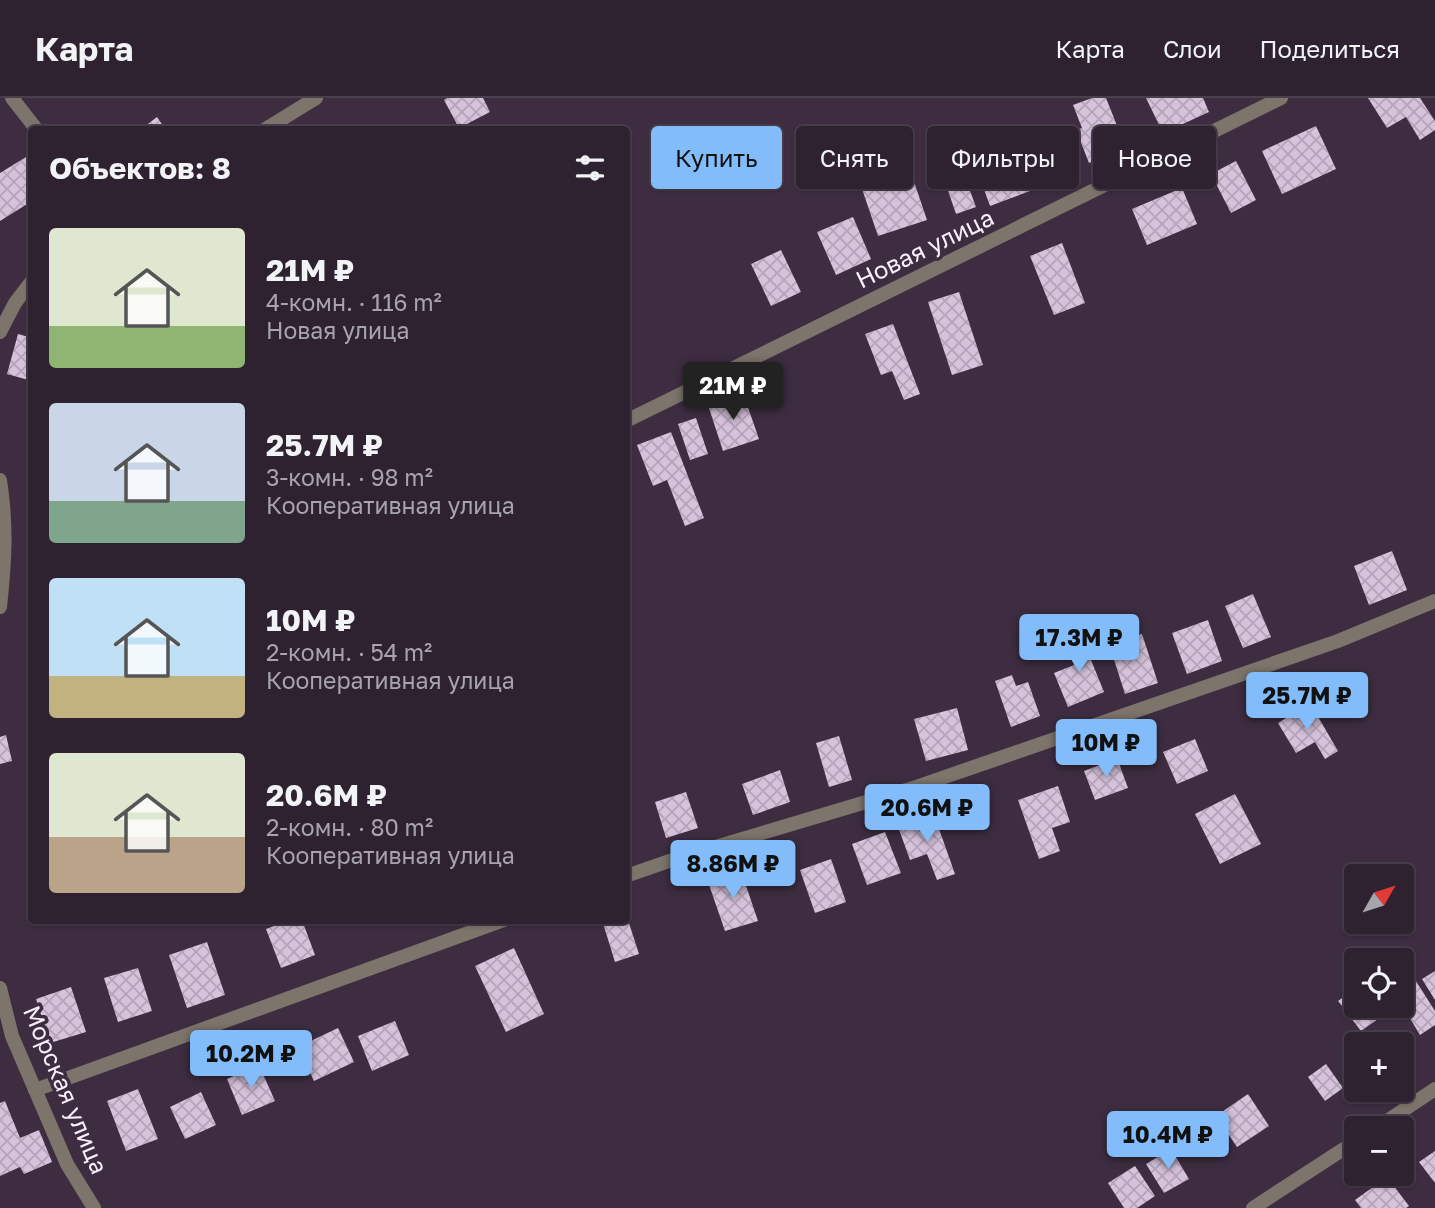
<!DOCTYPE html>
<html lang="ru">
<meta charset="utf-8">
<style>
body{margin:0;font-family:"Golos Text",sans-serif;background:#362a39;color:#f1f3f6;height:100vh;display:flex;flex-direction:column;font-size:26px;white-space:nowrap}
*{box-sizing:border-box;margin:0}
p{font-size:23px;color:#a7a4ab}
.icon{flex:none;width:38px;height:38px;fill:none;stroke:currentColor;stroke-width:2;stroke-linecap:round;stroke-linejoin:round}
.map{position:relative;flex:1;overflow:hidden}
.panel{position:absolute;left:28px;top:28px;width:602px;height:798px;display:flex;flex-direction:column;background:#2e2231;border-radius:7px;box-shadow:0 2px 5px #0004,0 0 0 2px #493f4d}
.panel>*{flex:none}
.top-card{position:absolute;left:651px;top:28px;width:665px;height:63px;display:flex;gap:14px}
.needle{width:46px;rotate:51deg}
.controls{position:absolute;left:1344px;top:766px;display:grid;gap:14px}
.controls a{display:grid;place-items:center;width:70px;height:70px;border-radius:7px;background:#2e2231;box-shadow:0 2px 5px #0004,0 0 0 2px #493f4d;font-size:35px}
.price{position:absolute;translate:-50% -60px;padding:0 16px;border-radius:7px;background:#82bcfa;color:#111;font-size:23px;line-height:46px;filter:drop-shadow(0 2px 4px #0008)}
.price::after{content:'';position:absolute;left:50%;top:42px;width:21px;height:16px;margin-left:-10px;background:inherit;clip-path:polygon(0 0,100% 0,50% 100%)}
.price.active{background:#222;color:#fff}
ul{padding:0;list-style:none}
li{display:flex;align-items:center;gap:21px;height:175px;padding:0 21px}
li span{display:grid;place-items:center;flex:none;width:196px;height:140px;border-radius:7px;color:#555}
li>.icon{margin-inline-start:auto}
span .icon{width:84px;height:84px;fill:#fffc;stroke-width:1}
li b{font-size:30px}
h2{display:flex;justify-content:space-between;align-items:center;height:84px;padding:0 21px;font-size:30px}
.pill{padding:0 24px;border-radius:7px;background:#2e2231;box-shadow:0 2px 5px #0004,0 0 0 2px #493f4d;font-size:24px;line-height:63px}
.pill.active{background:#82bcfa;color:#111}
header{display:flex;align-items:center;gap:42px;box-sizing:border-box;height:98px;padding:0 35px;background:#2e2231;border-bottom:2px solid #493f4d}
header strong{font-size:33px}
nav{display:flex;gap:38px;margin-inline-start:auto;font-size:24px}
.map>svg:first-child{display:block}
.building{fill:url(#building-cross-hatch)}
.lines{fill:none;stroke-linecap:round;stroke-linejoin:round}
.minor{stroke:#7d756b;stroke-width:14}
.labels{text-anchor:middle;stroke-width:7;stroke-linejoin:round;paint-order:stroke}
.street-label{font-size:24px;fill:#faeffc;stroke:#3e2d41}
</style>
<header>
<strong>Карта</strong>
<nav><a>Карта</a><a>Слои</a><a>Поделиться</a></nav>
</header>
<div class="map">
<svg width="1435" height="1110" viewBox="0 0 1435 1110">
<defs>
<pattern id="building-cross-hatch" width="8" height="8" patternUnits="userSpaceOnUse" patternTransform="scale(1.75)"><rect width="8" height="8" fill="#d6c2db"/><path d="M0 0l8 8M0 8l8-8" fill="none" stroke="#b3a4b7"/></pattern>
</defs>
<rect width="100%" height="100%" fill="#3e2d41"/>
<g class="building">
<path d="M447 0H483L490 14 459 30 444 2Z"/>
<path d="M1092 0H1106L1126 50 1089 65 1076 32 1082 30 1073 7Z"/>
<path d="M1146 0H1203L1209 14 1163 35Z"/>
<path d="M1368 0H1420L1435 23V32L1420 42 1406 19 1387 30Z"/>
<path d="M157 19 166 32H140Z"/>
<path d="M1316 28 1336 71 1282 96 1262 53Z"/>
<path d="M987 40 995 62 1016 55 1030 93 990 108 968 47Z"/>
<path d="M26 59 32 68V103L0 123V75Z"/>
<path d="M1236 63 1256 102 1231 115 1211 76Z"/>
<path d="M909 69 927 122 878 138 860 85Z"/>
<path d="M962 71 976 109 956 116 943 78Z"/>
<path d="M1182 90 1197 126 1147 147 1132 111Z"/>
<path d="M853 119 871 161 836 177 817 134Z"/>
<path d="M1062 145 1085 205 1054 217 1030 158Z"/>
<path d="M781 152 801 194 771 208 751 166Z"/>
<path d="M959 194 983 267 952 277 928 204Z"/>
<path d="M893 226 920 296 904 302 892 273 881 277 865 236Z"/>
<path d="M18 236 32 240V283L7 276Z"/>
<path d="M743 295 759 341 723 353 708 307Z"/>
<path d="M696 320 708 356 690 362 678 326Z"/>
<path d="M671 334 704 420 685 428 667 382 653 388 637 347Z"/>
<path d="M1392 453 1407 492 1369 507 1354 468Z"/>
<path d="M1253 496 1271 539 1243 550 1225 508Z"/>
<path d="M1208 522 1222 563 1187 576 1172 535Z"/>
<path d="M1080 535 1104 594 1068 609 1054 575 1074 567 1064 542Z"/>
<path d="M1142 536 1158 585 1125 596 1109 546Z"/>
<path d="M1012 577 1016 588 1028 584 1040 618 1011 629 995 583Z"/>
<path d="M1310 605 1338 653 1325 661 1315 644 1296 655 1278 625Z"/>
<path d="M957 610 968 652 926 663 914 621Z"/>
<path d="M6 637 12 663 0 666V639Z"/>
<path d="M839 638 852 682 829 689 816 645Z"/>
<path d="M1195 641 1208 673 1177 686 1163 654Z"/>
<path d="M1117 660 1128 690 1095 702 1084 673Z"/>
<path d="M780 672 790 704 753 717 742 686Z"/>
<path d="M1058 688 1070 724 1052 730 1060 753 1039 761 1018 702Z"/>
<path d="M686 694 698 730 666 740 655 704Z"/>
<path d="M1235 696 1261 746 1220 766 1195 716Z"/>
<path d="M933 714 955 776 937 782 927 756 910 762 897 726Z"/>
<path d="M885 734 901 775 867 787 852 746Z"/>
<path d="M831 761 846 804 815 815 800 772Z"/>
<path d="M740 770 758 823 725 833 707 781Z"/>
<path d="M290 822H302L315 857 281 870 266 831Z"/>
<path d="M602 822H628L639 856 615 864Z"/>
<path d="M207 844 225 897 187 910 169 857Z"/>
<path d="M514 850 544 916 506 934 475 868Z"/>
<path d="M1400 858 1435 913V927L1420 937 1402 907V863H1392Z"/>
<path d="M138 870 152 913 118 924 104 880Z"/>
<path d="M1435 873V902L1422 881Z"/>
<path d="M71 889 86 934 50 945 36 901Z"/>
<path d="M1356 890V908H1369L1378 921 1361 933 1338 903Z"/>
<path d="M395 923 409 957 372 973 358 938Z"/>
<path d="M338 930 354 964 314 983 298 949Z"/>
<path d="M1326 966 1343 990 1325 1003 1308 979Z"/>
<path d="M259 967 275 1003 242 1017 227 981Z"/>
<path d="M138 991 158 1041 126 1053 107 1003Z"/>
<path d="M201 994 216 1027 185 1041 170 1009Z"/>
<path d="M1248 996 1269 1028 1237 1049 1216 1018Z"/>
<path d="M5 1003 20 1040 39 1032 52 1064 24 1076 20 1069 0 1078V1005Z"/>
<path d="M1171 1051 1189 1081 1164 1095 1146 1066Z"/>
<path d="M1435 1053V1085L1419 1064Z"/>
<path d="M1135 1068 1155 1098 1137 1110H1124L1108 1085Z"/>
<path d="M1387 1079 1409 1108 1406 1110H1361L1355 1102Z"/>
</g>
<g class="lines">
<g class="minor">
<path d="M12 0 37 32"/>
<path d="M264 32 316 0"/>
<path d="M0 234 15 205 32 183"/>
<path d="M626 323 1281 0"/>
<path d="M0 382C7 428 5 463 0 509"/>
<path d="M626 778 675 761 913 690 1338 543 1435 503"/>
<path d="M0 890 12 938 67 1066 94 1110"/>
<path d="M35 992 504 822"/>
<path d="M1375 1031 1435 991"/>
<path d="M1253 1110 1356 1043"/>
</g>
</g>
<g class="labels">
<g class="street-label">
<text transform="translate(925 151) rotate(-26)" y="8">Новая улица</text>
<text transform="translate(65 992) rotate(67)" y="8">Морская улица</text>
</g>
</g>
</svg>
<div class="controls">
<a><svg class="needle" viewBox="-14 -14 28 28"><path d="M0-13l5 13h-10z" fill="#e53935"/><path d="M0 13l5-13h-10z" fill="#a7a4ab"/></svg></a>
<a><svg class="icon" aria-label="locate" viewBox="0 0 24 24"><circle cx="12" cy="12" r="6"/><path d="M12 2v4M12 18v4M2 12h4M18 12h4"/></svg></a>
<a>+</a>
<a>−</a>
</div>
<b class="price active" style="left:733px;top:324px">21M ₽</b>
<b class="price" style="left:1079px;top:576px">17.3M ₽</b>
<b class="price" style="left:1307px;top:634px">25.7M ₽</b>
<b class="price" style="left:1106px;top:681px">10M ₽</b>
<b class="price" style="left:927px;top:746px">20.6M ₽</b>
<b class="price" style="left:733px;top:802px">8.86M ₽</b>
<b class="price" style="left:251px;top:992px">10.2M ₽</b>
<b class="price" style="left:1168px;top:1073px">10.4M ₽</b>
<div class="top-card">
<a class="pill active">Купить</a>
<a class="pill">Снять</a>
<a class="pill">Фильтры</a>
<a class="pill">Новое</a>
</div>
<section class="panel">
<h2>Объектов: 8<svg class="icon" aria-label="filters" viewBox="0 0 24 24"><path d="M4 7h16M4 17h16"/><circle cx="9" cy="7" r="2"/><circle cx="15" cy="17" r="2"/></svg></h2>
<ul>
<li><span style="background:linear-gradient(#dfe7d0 70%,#8fb573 0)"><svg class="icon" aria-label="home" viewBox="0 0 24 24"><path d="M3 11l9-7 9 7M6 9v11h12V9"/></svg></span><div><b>21M ₽</b><p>4-комн. · 116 m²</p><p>Новая улица</p></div></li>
<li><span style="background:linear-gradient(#c9d6e8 70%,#7fa58c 0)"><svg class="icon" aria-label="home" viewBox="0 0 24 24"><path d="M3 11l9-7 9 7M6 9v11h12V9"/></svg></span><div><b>25.7M ₽</b><p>3-комн. · 98 m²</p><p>Кооперативная улица</p></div></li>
<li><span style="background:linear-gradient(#bfe0f5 70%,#c2b280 0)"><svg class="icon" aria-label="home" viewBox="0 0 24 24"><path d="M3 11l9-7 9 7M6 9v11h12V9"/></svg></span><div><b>10M ₽</b><p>2-комн. · 54 m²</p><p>Кооперативная улица</p></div></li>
<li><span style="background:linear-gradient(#dfe7d0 60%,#b9a48a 0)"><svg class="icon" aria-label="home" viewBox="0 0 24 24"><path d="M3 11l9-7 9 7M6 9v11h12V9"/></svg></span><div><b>20.6M ₽</b><p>2-комн. · 80 m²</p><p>Кооперативная улица</p></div></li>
</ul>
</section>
</div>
